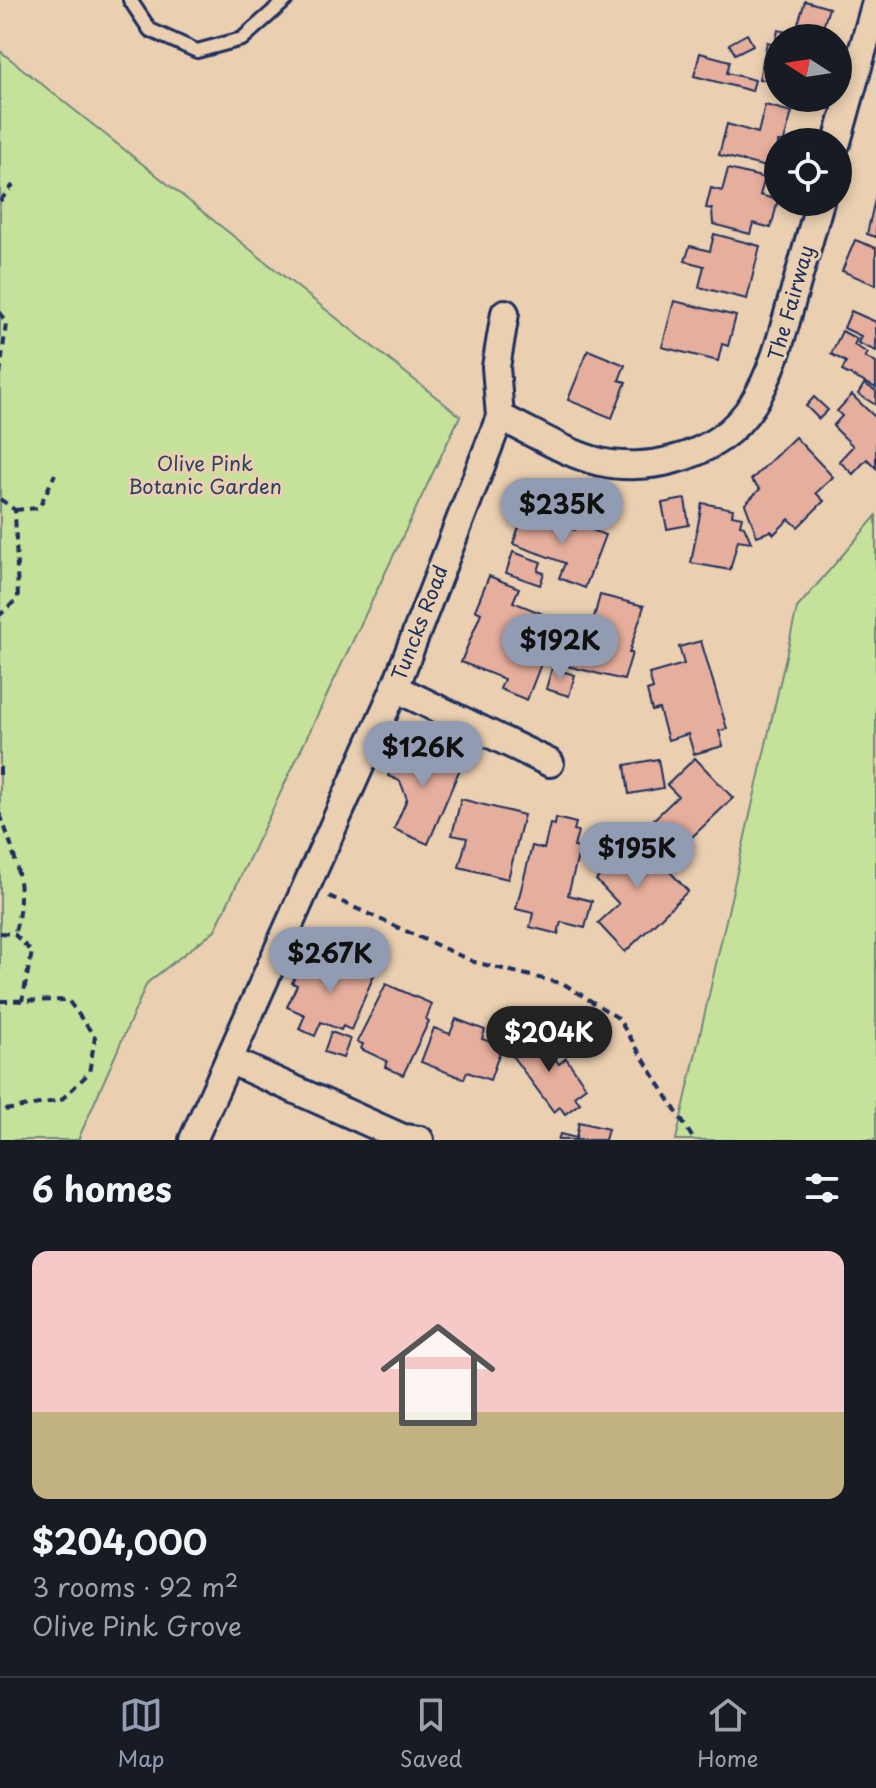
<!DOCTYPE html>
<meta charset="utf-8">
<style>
body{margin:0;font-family:"Playpen Sans",sans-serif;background:#20242c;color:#f1f3f6;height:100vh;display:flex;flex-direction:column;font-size:30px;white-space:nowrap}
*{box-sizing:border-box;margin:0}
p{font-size:26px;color:#9ea1a6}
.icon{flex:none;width:44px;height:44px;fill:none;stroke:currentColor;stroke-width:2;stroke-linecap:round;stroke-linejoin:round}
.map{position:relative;height:1140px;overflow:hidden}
.details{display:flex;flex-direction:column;background:#171b24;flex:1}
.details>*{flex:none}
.needle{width:52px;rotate:282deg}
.fabs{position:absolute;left:764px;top:24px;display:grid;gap:16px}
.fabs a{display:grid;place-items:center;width:88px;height:88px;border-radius:50%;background:#171b24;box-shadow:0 4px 12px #0003;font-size:40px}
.price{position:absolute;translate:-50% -68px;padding:0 18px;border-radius:28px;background:#919bb2;color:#111;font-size:26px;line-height:52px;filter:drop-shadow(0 2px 4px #0008)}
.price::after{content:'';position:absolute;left:50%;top:48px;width:24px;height:18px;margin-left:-12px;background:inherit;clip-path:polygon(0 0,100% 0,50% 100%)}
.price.active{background:#222;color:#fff}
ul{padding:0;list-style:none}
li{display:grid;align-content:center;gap:16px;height:424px;padding:0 32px}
li span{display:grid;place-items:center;height:248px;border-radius:16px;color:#555}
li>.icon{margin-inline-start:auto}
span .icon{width:144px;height:144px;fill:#fffc;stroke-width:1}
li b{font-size:34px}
h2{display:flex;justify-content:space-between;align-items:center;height:96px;padding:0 32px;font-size:34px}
.dock{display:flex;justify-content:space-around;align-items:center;height:112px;border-top:2px solid #363941;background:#171b24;font-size:22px;color:#9ea1a6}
.dock a{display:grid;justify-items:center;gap:4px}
.dock .active{color:#919bb2}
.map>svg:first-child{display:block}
.green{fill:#c6e29a;stroke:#70887c;stroke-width:2}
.building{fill:#e6ae9d;stroke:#1b2f5e;stroke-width:2}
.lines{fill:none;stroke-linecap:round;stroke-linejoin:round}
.lane-casing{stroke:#1b2f5e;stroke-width:18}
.street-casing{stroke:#1b2f5e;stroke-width:32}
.path{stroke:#1b2f5e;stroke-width:4;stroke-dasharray:8 6;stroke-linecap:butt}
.lane{stroke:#eacfb1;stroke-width:12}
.street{stroke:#eacfb1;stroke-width:26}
.labels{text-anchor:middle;stroke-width:6;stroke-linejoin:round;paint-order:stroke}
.street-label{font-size:20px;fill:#1b2f5e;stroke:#eacfb1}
.park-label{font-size:20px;fill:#2c4164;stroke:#eacfb1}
</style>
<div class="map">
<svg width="876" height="1140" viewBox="0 0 876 1140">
<rect width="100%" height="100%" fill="#eacfb1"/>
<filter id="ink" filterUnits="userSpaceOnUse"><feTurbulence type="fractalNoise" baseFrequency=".0125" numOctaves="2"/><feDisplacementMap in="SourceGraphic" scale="16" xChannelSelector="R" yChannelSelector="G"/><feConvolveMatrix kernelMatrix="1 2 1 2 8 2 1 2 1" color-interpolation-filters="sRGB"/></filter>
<g filter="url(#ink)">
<g class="green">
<path d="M0 51 460 416 215 930 147 983 78 1140H0Z"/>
<path d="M876 516V1140H676L797 608Z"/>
</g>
<g class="building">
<path d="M805 1 829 8 821 34 797 27Z"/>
<path d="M778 30 813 38H778V83L759 79 767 42 775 44Z"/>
<path d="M747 34 753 45 735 54 729 44Z"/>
<path d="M700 53 730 61 727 73 755 80 752 91 694 76Z"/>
<path d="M765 105 792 112 784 141 788 142H778V170L719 155 727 124 758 133Z"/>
<path d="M728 169 765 178 760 195 778 200 771 228 753 223 750 234 713 224 712 209 706 208 711 188 722 191Z"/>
<path d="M876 195V237L867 234Z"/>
<path d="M714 234 760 246 747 299 699 287 704 266 685 261 690 246 710 251Z"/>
<path d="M855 240 876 248V285L842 271Z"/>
<path d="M674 301 736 316 728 346 722 344 718 361 662 347Z"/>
<path d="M851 311 876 322V351L858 343 861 336 844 328Z"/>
<path d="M842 331 857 339 854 345 868 353 865 357 876 363V388L842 371 846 362 831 354Z"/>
<path d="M588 350 625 365 619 380 626 382 612 418 568 400Z"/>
<path d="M864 384 876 391V405L858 394Z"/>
<path d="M852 395 876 418V468L867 459 853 474 839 461 853 446 833 426 842 416 837 411Z"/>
<path d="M814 397 828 410 819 419 806 406Z"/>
<path d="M795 437 833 477 816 493 824 501 798 527 789 519 774 534 771 531 757 536 745 504 760 489 751 480Z"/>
<path d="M685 499 689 525 667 529 662 503Z"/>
<path d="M702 503 733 509 732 515 742 517 740 525 744 526 751 542 738 540 730 570 691 563Z"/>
<path d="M525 511 575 530 577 524 605 535 585 588 559 578 565 563 513 544Z"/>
<path d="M513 552 541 562 538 571 544 573 540 585 506 573Z"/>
<path d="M489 576 519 588 513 602 558 620 527 700 500 689 504 679 461 662 481 613 475 610Z"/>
<path d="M600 595 644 606 629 653H632L624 680 567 666 576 632 589 636Z"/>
<path d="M701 641 727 729 719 731 723 746 694 754 688 734 668 740 659 709 652 711 647 691 653 689 649 674 684 664 679 647Z"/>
<path d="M552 668 575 675 569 696 546 689Z"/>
<path d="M454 731 478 737 472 761 447 755Z"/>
<path d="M403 740 462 764 428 844 394 829 407 799 400 781 388 776Z"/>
<path d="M695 758 733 798 671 857 644 829 678 796 667 785Z"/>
<path d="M658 759 663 788 629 794 625 765Z"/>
<path d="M461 799 524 815 508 879 459 867 467 838 452 835Z"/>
<path d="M556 818 576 823 574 830 578 831 574 847 580 848 568 895 592 901 585 928 561 922 558 934 530 927 533 913 516 909 532 846 544 849 550 824 555 825Z"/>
<path d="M629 828 688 891 625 952 598 923 619 904 596 880 618 859 608 848Z"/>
<path d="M325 954 374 975 351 1030 343 1026 341 1030 321 1022 315 1036 299 1029 305 1015 287 1007 297 985 292 983 300 965 318 972Z"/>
<path d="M386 984 432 1004 426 1019 429 1021 403 1075 385 1067 387 1061 361 1049 363 1044 357 1042Z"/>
<path d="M456 1019 485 1030 482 1039 502 1046 490 1080 467 1072 464 1079 421 1062 434 1028 450 1034Z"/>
<path d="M331 1032 350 1039 343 1058 324 1052Z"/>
<path d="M537 1033 559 1064 566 1058 586 1087 574 1096 580 1103 565 1114 560 1107 554 1112 510 1053Z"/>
<path d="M579 1122 608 1129 605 1140H558L560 1134 576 1138Z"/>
</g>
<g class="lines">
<defs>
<path id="lane" d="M130 0 150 30 197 51 242 39 286 0"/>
<g id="street">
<path d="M837 142 876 2"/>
<path d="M500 417C531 431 566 454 600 462 622 467 650 466 672 460 752 440 770 379 790 307 800 272 810 237 820 202"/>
<path d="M395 688 550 763"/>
<path d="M229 1060 403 1138 420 1140"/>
<path d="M193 1140 395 688 500 417 496 367 505 313"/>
</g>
</defs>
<use href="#lane" class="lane-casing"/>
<use href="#street" class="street-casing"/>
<g class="path">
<path d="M0 201 13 185"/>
<path d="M0 312 6 323 0 376"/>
<path d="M0 499 15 510 18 598 0 615"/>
<path d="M15 510 39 508 55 474"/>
<path d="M0 767V776"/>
<path d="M0 814C15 854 28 892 14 934"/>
<path d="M329 896 474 962 564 984 618 1018 694 1140"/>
<path d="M0 933 14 934 32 952 22 1001"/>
<path d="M0 1001 68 1000 95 1037 89 1073 61 1100 0 1111"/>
</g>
<use href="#lane" class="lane"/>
<use href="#street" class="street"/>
</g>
</g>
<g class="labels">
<g class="street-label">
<text transform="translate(791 303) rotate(-74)" y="7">The Fairway</text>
<text transform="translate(420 623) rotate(-69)" y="7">Tuncks Road</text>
</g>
<g class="park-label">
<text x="205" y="471">Olive Pink<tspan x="205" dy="23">Botanic Garden</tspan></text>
</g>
</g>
</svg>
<div class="fabs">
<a><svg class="needle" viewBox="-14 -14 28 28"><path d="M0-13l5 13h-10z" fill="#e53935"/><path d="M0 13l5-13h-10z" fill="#9ea1a6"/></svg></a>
<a><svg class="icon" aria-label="locate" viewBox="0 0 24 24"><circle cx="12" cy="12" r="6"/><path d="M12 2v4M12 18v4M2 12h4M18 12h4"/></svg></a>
</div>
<b class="price" style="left:562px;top:546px">$235K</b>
<b class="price" style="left:560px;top:682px">$192K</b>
<b class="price" style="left:423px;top:789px">$126K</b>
<b class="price" style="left:637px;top:890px">$195K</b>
<b class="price" style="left:330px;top:995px">$267K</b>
<b class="price active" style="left:549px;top:1074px">$204K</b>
</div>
<section class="details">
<h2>6 homes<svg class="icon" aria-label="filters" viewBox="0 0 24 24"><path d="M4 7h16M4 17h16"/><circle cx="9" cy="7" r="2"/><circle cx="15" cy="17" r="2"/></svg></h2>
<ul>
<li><span style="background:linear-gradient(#f6c9c9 65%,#c2b280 0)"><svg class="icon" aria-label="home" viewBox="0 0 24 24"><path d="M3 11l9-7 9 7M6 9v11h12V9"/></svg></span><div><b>$204,000</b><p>3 rooms · 92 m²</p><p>Olive Pink Grove</p></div></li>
</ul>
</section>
<nav class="dock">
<a class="active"><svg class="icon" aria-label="map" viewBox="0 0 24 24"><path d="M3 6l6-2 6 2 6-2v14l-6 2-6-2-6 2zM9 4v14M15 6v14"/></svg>Map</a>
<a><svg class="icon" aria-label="saved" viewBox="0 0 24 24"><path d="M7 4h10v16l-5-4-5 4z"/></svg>Saved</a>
<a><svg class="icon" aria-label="home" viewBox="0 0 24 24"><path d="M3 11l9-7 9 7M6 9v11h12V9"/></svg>Home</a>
</nav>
